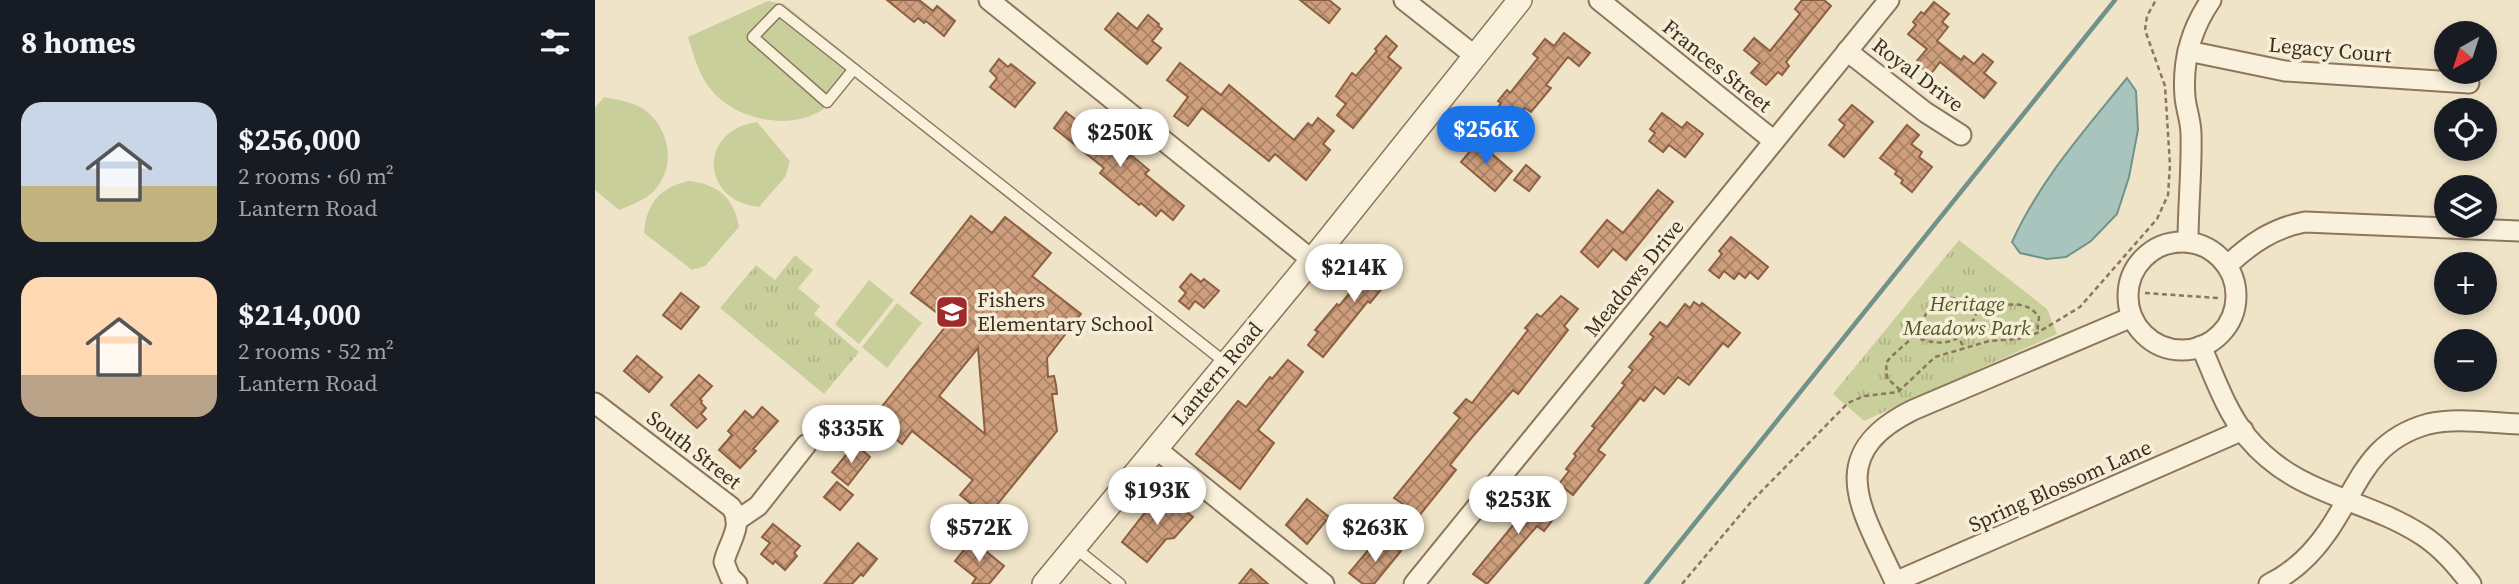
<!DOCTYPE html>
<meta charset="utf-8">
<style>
body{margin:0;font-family:"Source Serif 4",serif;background:#242831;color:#f1f3f6;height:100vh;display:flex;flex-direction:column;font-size:26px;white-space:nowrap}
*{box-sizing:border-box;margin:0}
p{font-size:23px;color:#9ea1a6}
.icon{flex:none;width:38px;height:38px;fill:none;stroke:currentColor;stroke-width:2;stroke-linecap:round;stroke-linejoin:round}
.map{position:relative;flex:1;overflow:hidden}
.sheet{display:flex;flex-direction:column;background:#171b24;width:595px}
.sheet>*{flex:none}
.needle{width:46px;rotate:219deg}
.fabs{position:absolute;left:1839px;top:21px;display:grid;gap:14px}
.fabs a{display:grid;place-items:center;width:63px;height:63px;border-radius:50%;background:#171b24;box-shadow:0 4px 10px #0003;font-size:35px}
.price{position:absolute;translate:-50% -60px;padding:0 16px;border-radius:24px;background:#fff;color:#222;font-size:23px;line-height:46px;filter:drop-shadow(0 2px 4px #0008)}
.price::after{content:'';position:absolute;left:50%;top:42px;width:21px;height:16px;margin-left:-10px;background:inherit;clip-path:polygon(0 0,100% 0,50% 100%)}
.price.selected{background:#1a73e8;color:#fff}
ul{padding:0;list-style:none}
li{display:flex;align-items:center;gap:21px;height:175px;padding:0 21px}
li span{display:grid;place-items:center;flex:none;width:196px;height:140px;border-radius:21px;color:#555}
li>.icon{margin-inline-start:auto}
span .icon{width:84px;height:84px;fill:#fffc;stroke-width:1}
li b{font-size:30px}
h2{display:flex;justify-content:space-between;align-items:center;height:84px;padding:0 21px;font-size:30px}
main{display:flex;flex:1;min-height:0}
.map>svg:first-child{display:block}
.green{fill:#c9cf9b}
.park{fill:url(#park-tufts)}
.water{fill:#a9c4bc;stroke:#6f938a;stroke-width:2}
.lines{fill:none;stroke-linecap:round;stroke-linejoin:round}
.stream{stroke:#6f938a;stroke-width:4.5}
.building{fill:url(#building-cross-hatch);stroke:#8d5f41;stroke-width:2;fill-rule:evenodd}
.service-casing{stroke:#8d765c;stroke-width:13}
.minor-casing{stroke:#8d765c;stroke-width:23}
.tertiary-casing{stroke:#8d765c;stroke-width:26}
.path{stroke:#8d765c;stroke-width:2.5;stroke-dasharray:5 3.5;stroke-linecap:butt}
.service{stroke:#faf1dc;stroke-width:10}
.minor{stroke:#faf1dc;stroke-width:19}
.tertiary{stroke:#faf1dc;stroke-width:23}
.labels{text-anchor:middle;stroke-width:7;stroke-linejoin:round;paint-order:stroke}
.street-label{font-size:21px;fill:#3d2e20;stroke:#f7eed8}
.poi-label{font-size:21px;fill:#3d2e20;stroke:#f7eed8;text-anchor:start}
.park-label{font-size:21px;font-style:italic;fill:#4d5a26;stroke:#f7eed8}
</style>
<main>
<section class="sheet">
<h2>8 homes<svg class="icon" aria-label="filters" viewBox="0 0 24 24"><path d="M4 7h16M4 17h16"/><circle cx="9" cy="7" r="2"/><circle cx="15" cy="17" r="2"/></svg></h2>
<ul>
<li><span style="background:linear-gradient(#c9d6e8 60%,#c2b280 0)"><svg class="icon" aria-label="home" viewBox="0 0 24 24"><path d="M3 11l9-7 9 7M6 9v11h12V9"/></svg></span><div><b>$256,000</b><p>2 rooms · 60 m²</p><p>Lantern Road</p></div></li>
<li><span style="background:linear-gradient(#ffd9b3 70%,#b9a48a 0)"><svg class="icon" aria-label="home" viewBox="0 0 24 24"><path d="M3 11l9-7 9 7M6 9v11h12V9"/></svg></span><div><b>$214,000</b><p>2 rooms · 52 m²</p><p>Lantern Road</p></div></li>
</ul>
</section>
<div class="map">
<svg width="1924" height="584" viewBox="0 0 1924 584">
<defs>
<pattern id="park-tufts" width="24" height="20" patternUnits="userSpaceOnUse" patternTransform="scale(1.75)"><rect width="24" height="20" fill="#c9cf9b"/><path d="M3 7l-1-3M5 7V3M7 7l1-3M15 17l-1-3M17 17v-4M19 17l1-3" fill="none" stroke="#aeb285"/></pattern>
<pattern id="building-cross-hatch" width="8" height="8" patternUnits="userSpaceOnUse" patternTransform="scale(1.75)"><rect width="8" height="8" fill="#cf9f7d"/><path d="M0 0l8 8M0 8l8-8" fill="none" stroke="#a98266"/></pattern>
</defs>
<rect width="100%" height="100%" fill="#f0e4c8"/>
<g class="green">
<path d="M173 1 189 4 267 67C255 82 243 99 227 110 194 131 142 120 117 91 104 75 99 57 93 37Z"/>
<path d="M9 97C23 100 39 102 50 110 75 129 82 168 58 192 48 201 36 205 24 210L0 190V108Z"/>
<path d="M162 122 195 161 190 177 164 207C105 201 103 130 162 122Z"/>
<path d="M94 181C123 184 139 198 144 227L110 266 97 270 49 233C51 204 65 187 94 181Z"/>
<path d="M274 280 299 300 264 344 240 324Z"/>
<path d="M302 303 327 323 292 368 267 347Z"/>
</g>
<g class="park">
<path d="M1364 240 1452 309 1462 334 1269 421 1238 394Z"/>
<path d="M200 255 218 270 203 288 225 306 219 314 264 352 229 394 125 308 161 265 180 280Z"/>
</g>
<path class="water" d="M1532 78 1541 91 1543 130 1534 177 1522 214 1496 241 1471 257 1452 259 1425 253 1417 242C1445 180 1490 130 1532 78Z"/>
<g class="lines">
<path class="stream" d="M1051 584 1520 0"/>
</g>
<g class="building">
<path d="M292 0H324L338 11 342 6 360 21 349 36 331 21 329 23 323 18 319 22Z"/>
<path d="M705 0H734L745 9 734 23Z"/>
<path d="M1207 0H1229L1236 6 1191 62 1194 66 1187 75 1183 72 1171 85 1156 73 1165 63 1149 50 1159 38 1175 51 1205 14 1200 9Z"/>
<path d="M1339 2 1354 14 1347 22 1353 27 1342 41 1366 60 1369 56 1379 64 1388 54 1398 62 1389 73 1401 83 1389 98 1345 62 1335 75 1320 63 1332 49 1313 34 1321 25 1318 22 1326 12 1329 14Z"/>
<path d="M523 13 542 29 553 15 564 24 563 26 567 29 557 41 566 48 552 64 510 29Z"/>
<path d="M969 33 995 53 984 66 973 57 951 85 956 88 936 112 930 108 912 130 896 117 906 103 903 101 912 90 915 93 943 58 938 54 950 39 959 46Z"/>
<path d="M791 36 802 46 793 57 806 68 758 128 742 115 751 104 741 96 757 73 761 76 782 51 780 49Z"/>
<path d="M404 59 413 67 416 64 440 83 420 107 395 87 402 78 395 71Z"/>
<path d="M585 63 626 95 634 85 699 140 713 123 717 126 723 118 739 131 728 144 735 150 711 180 680 154 674 161 607 108 593 126 579 116 593 97 572 80Z"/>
<path d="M1257 105 1278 122 1249 157 1234 145 1250 125 1244 120Z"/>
<path d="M471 112 496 132 498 130 532 159 536 155 554 170 550 174 589 206 578 220 566 210 561 216 546 203 544 205 505 173 509 168 459 128Z"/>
<path d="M1067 113 1087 128 1092 122 1108 134 1090 157 1074 145 1068 152 1054 141 1060 133 1055 129Z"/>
<path d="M1312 125 1324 135 1316 144 1327 152 1324 157 1337 167 1317 192 1306 183 1308 180 1300 174 1302 171 1285 158Z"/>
<path d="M883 142 917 171 900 191 866 162Z"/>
<path d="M931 165 945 177 934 191 919 180Z"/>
<path d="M1063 190 1078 202 1031 260 1018 249 1003 267 986 252 1012 220 1028 233Z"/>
<path d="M376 216 397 233 410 217 456 253 437 276 486 314 452 358 453 377 459 376 461 385 462 394H457L462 431 392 517 365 495 378 480 317 431 307 444 296 435 304 424 285 409 354 322 316 293ZM383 348 390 434 344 396Z"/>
<path d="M1136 237 1173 267 1163 279 1155 272 1150 278 1144 273 1139 279 1129 271 1124 278 1114 270 1127 254 1124 251Z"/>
<path d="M792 252 807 264 775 303 773 301 728 357 713 345 723 332 720 330 742 304 744 306 780 262 782 263Z"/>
<path d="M596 274 606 282 609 279 624 291 609 308 600 301 594 309 584 301 591 293 585 287Z"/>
<path d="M86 293 104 307 86 329 68 315Z"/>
<path d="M966 296 983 309 969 326 973 330 923 394 918 390 879 435 855 465 861 470 815 527 800 515 808 504 799 498 865 418 859 413 871 399 877 403 933 330 930 328 942 314 946 317Z"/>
<path d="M1099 302 1105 306 1107 303 1145 333 1133 347 1128 343 1094 385 1083 377 1069 394 1060 387 1049 401 1045 398 1003 450 1010 455 978 495 964 484 974 471 971 469 981 456 979 454 1000 428 997 426 1030 385 1027 383 1038 370 1034 367 1059 337 1055 334 1065 322 1072 327 1090 304 1095 308Z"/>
<path d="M42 356 67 377 54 392 29 371Z"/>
<path d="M693 360 708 372 663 430 679 443 645 489 601 454 643 401 651 407 675 377 677 379Z"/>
<path d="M104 375 117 386 105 399 107 401 106 403 111 408 106 414 111 419 102 428 76 405Z"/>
<path d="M167 407 183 421 158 449 161 451 145 468 124 450 137 435 133 431 150 411 158 418Z"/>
<path d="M260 444 275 457 253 485 237 472Z"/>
<path d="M242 482 258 495 245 510 229 497Z"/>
<path d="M946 491 961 503 956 509 962 514 949 531 942 526 892 584 878 574Z"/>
<path d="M566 492 598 517 579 538 571 539 552 562 527 542Z"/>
<path d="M712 499 734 517 712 544 691 525Z"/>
<path d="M178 524 205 546 199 553 202 556 190 570 180 561 178 564 166 554 175 543 167 537Z"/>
<path d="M377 540 409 566 394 584H377L381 578 360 561Z"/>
<path d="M793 541 806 551 779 584H768L754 573 775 548 782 554Z"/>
<path d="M263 543 282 559 268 576 266 574 257 584H229Z"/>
<path d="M656 569 673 584H644Z"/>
</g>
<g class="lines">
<defs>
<g id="service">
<path d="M258 70 232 102 158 37 184 10 631 363"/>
<path d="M479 547 525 584"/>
</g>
<g id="minor">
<path d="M394 0 717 260"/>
<path d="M809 0 880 56"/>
<path d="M1004 0 1179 141"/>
<path d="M1252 51 1330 112 1366 135"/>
<path d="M1593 51 1690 71 1874 83"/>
<path d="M1593 242C1593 206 1597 170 1596 134 1596 121 1591 109 1590 97 1587 61 1596 29 1616 0"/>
<circle cx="1587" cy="296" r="54"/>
<path d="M1632 266C1655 244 1678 228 1710 222L1924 231"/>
<path d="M1606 346C1619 376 1631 411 1652 437 1702 497 1766 496 1827 535 1847 548 1861 565 1876 584"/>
<path d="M0 403 136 507C150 525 133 543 129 562L135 577 142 584"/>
<path d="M560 448 729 584"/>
<path d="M141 521 163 506 211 445"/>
<path d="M1300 582 1648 430"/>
<path d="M819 584 1294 0"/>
<path d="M1301 584C1269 512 1225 456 1318 410L1537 317"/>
<path d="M1674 584C1699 572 1718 553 1733 531 1764 486 1772 441 1833 424 1861 417 1895 423 1924 424"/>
</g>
<path id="tertiary" d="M449 584 717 260 925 0"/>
</defs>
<use href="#service" class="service-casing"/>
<use href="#minor" class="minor-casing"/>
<use href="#tertiary" class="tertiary-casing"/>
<g class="path">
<path d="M1550 293 1623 298"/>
<path d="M1362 333 1369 349"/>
<path d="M1317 336C1353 350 1371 342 1384 307"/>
<path d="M1305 390 1292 378 1291 363C1298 353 1310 346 1318 336 1326 325 1330 310 1343 301 1356 291 1370 306 1384 307 1406 309 1428 295 1444 317L1442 333"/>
<path d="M1087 584 1156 502 1253 403 1269 396 1303 392 1340 357 1394 341 1423 339 1442 333 1485 307 1562 219 1573 195 1575 165 1570 86 1550 30 1552 16 1561 0"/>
</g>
<use href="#service" class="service"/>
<use href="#minor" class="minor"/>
<use href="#tertiary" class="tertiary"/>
</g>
<defs>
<symbol id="school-square" viewBox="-11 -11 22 22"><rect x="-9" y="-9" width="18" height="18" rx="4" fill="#9e2a2b" stroke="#f7eed8"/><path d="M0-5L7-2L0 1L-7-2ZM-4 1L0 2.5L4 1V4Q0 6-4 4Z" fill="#fff"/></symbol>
</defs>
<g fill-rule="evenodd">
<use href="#school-square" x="338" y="293" width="38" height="38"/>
</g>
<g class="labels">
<g class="street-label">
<text transform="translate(1735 50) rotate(5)" y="7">Legacy Court</text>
<text transform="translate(1122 66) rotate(39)" y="7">Frances Street</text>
<text transform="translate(1323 75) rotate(37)" y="7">Royal Drive</text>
<text transform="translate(1039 278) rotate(-51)" y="7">Meadows Drive</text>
<text transform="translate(622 374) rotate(-50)" y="7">Lantern Road</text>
<text transform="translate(99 450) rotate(38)" y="7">South Street</text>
<text transform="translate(1465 486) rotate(-24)" y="7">Spring Blossom Lane</text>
</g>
<g class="poi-label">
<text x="382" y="307">Fishers<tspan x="382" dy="24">Elementary School</tspan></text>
</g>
<g class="park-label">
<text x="1372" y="311">Heritage<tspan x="1372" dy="24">Meadows Park</tspan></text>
</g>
</g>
</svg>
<div class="fabs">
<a><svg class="needle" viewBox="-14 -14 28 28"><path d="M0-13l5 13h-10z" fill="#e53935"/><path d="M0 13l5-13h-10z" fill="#9ea1a6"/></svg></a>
<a><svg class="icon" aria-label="locate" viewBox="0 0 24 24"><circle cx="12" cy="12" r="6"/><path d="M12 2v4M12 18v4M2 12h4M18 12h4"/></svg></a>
<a><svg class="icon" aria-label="layers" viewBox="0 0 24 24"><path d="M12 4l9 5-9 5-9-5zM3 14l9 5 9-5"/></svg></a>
<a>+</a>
<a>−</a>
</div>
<b class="price selected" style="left:891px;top:166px">$256K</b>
<b class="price" style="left:525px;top:169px">$250K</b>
<b class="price" style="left:759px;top:304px">$214K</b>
<b class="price" style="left:256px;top:465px">$335K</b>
<b class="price" style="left:562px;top:527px">$193K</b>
<b class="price" style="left:923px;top:536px">$253K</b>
<b class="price" style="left:384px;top:564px">$572K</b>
<b class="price" style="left:780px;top:564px">$263K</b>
</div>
</main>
